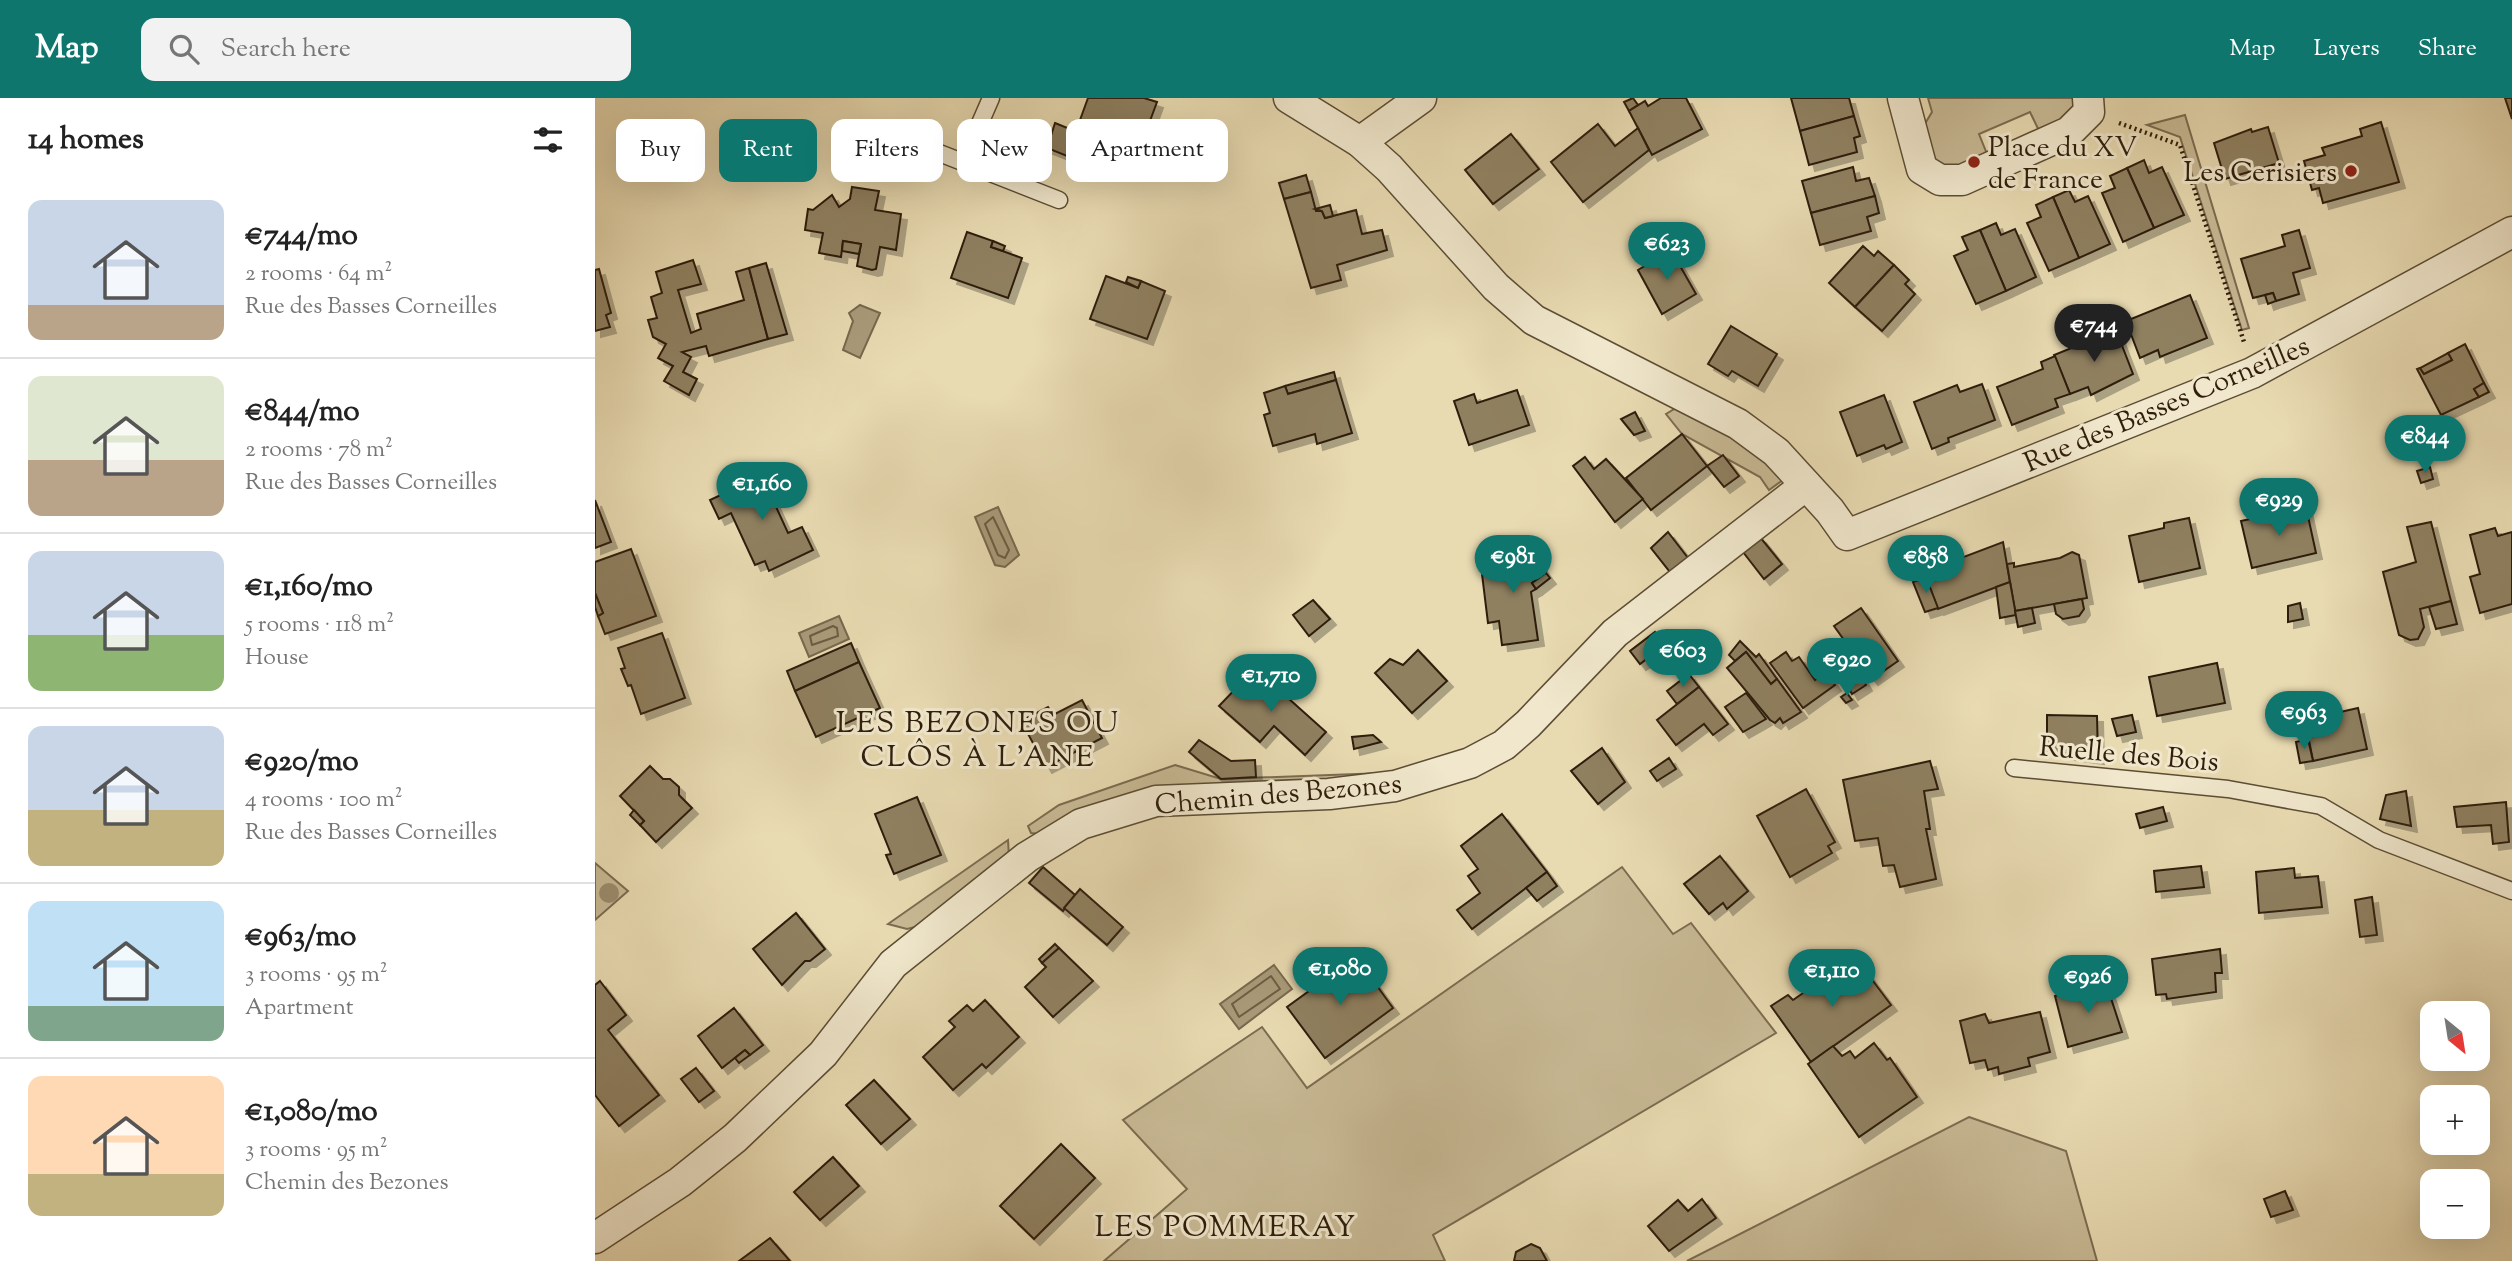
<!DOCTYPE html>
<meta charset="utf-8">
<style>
body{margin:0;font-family:"Sorts Mill Goudy",serif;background:#f2f2f2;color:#222;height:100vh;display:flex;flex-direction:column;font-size:26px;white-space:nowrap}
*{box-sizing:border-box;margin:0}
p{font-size:23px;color:#767676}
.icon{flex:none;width:38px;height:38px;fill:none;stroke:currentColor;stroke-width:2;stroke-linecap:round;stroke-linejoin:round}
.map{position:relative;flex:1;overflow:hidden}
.side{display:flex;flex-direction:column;background:#fff;width:595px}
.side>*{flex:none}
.guide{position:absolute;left:21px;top:21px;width:665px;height:63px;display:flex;gap:14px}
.needle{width:46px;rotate:150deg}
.buttons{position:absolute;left:1825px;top:903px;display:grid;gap:14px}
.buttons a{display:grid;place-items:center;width:70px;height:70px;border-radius:14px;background:#fff;box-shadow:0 7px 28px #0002;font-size:35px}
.price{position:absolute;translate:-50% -60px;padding:0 16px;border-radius:24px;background:#0f766e;color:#fff;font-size:23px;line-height:46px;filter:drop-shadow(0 2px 4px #0008)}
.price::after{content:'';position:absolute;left:50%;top:42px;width:21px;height:16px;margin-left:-10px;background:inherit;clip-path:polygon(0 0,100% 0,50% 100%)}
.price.active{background:#222;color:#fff}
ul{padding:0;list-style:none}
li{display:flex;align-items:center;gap:21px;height:175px;padding:0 28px}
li+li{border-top:2px solid #e0e0e0}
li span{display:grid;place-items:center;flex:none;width:196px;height:140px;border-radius:14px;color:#555}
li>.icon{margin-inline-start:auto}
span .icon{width:84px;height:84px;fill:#fffc;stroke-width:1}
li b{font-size:30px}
h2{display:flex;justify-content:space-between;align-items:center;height:84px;padding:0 28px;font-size:30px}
.chip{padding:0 24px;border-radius:14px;background:#fff;box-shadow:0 7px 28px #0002;font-size:24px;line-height:63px}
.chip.active{background:#0f766e;color:#fff}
header{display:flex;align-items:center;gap:42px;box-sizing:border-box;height:98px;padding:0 35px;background:#0f766e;color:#fff}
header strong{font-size:33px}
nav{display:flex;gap:38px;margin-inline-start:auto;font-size:24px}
.search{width:490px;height:63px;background:#f2f2f2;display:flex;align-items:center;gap:18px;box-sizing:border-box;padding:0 24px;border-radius:14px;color:#767676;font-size:26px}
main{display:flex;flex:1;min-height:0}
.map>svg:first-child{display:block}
.green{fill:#c8ba95;stroke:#7b6c50;stroke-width:2}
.water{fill:#a99a79;stroke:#78684d;stroke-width:2}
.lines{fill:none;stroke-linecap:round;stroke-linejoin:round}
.shore{stroke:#6c5c42;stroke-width:2}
.building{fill:#8f8061;stroke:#2e1e0b;stroke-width:2;filter:url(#shadow)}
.service-casing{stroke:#5c4d34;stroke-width:19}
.minor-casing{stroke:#5c4d34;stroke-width:33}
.path{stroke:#2e1e0b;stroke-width:4.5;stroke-dasharray:2 3.5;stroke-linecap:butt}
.service{stroke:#f0e7cc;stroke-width:16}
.minor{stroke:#f0e7cc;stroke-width:30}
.tree{fill:#9b8c6c}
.poi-dot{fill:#8f2418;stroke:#f0e7cc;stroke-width:2.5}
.labels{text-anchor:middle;stroke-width:6;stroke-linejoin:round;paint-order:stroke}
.poi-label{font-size:28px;fill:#2e1e0b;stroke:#f0e7cc;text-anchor:start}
.street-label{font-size:28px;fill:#2e1e0b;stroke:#f0e7cc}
.neighbourhood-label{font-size:30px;letter-spacing:2px;fill:#2e1e0b;stroke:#f0e7cc}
</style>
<header>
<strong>Map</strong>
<div class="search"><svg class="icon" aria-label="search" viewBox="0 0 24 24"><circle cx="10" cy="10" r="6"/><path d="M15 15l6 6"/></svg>Search here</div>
<nav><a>Map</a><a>Layers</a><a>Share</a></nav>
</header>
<main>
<section class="side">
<h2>14 homes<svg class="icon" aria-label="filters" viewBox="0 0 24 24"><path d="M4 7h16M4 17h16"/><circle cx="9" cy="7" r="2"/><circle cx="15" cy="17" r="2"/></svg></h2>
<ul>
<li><span style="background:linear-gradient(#c9d6e8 75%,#b9a48a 0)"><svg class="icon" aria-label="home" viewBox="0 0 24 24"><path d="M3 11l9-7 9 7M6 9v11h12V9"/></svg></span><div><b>€744/mo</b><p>2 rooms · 64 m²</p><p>Rue des Basses Corneilles</p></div></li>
<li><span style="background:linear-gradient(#dfe7d0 60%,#b9a48a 0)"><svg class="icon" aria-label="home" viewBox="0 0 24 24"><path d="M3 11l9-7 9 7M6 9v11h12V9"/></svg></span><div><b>€844/mo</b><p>2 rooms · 78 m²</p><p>Rue des Basses Corneilles</p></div></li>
<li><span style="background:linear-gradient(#c9d6e8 60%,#8fb573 0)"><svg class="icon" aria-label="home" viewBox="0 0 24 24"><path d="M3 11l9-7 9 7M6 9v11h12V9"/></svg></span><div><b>€1,160/mo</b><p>5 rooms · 118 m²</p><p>House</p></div></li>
<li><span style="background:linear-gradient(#c9d6e8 60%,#c2b280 0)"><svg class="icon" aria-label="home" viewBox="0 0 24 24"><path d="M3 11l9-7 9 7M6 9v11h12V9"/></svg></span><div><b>€920/mo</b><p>4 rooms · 100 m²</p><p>Rue des Basses Corneilles</p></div></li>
<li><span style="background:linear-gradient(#bfe0f5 75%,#7fa58c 0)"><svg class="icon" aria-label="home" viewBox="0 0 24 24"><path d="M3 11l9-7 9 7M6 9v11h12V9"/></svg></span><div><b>€963/mo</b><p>3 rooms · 95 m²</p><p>Apartment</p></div></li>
<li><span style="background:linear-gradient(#ffd9b3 70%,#c2b280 0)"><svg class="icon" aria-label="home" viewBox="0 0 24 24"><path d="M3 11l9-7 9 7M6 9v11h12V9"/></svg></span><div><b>€1,080/mo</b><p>3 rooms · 95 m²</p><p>Chemin des Bezones</p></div></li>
</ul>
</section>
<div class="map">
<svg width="1917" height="1163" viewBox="0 0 1917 1163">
<defs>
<filter id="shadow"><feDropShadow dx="6" dy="6" stdDeviation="0" flood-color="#0004"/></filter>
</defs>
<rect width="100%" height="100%" fill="#e8dab1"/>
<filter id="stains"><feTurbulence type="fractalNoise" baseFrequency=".00286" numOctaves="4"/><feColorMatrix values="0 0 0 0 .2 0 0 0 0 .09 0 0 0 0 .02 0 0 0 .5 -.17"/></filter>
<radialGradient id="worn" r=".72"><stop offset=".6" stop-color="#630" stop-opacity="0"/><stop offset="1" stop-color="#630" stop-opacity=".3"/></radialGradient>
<g class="green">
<path d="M1333 0H1484V13L1446 37 1435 14 1384 36 1394 61 1363 74 1336 62 1328 29 1337 14Z"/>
<path d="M1590 17 1654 230 1647 232 1585 39 1552 27Z"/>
<path d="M1086 307 1142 341 1192 379 1174 392 1165 379 1087 336 1071 316Z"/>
<path d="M580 667 626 681 788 675 791 681 445 736 436 735 433 728 464 707Z"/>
<path d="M413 742 414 759 408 766 320 829 312 831 293 826Z"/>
<path d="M0 765 33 793 0 822Z"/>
<path d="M1027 769 1078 836 1096 825 1181 935 838 1137 850 1163H509L592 1091 528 1022 667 929 712 990Z"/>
<path d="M1374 1019 1471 1053 1502 1163H1092Z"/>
</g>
<g class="water">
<path d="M265 207 285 215 265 260 248 252 258 223 254 215Z"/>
<path d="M403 409 424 457 410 469 400 467 380 419Z"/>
<path d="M244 518 254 541 214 559 204 535Z"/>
<path d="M679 867 697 891 644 931 625 906Z"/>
</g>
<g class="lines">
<g class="shore">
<path d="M398 419 414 452 410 460 403 457 390 426Z"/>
<path d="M238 528 242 530 243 538 217 547 215 538Z"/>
<path d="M676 878 685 891 644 919 637 906Z"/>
</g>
</g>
<g class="building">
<path d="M493 0H549L562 4 539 66 510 55 504 70 472 58Z"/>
<path d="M1038 0 1043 7 1034 13 1029 4Z"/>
<path d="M1066 0H1091L1107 31 1057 57 1034 13 1050 3 1053 8Z"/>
<path d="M1196 0H1254L1259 18 1205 33Z"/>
<path d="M1910 0H1917V21Z"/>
<path d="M1259 18 1265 38 1259 40 1262 54 1214 67 1205 33Z"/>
<path d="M1786 24 1804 84 1728 105 1724 90 1717 92 1709 63 1730 57 1727 50 1767 38 1765 31Z"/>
<path d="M460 25 480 33 472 58 452 50Z"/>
<path d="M1003 26 1020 48 1043 30 1054 52 988 104 956 64Z"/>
<path d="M1673 29 1684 65 1630 81 1619 45 1656 31 1657 34Z"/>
<path d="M916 36 944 71 898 106 870 72Z"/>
<path d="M545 50 554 53 548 70 539 66Z"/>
<path d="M1549 62 1554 75 1567 69 1589 117 1559 130 1532 70Z"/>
<path d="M1258 69 1261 83 1274 80 1280 98 1216 115 1207 83Z"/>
<path d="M1532 70 1559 130 1528 144 1507 95 1520 90 1515 78Z"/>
<path d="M711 77 716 94 689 101 684 85Z"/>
<path d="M257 89 284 93 280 112 306 116 301 152 285 149 281 171 277 172 262 168 266 146 248 143 246 159 224 155 228 135 210 132 213 111 218 112 237 97 244 109 255 101Z"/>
<path d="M1474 92 1480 104 1493 98 1515 146 1484 160 1458 99Z"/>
<path d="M716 94 721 113H727L730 120 761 112 767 136 787 132 792 152 742 167 746 182 716 190 689 101Z"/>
<path d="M1280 98 1284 115 1272 119 1276 133 1225 147 1216 115Z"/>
<path d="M1458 99 1484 160 1454 173 1432 125 1446 119 1441 107Z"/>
<path d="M735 107 738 118 730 120 727 113 720 111Z"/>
<path d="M1401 125 1406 137 1420 131 1441 179 1411 193 1385 132Z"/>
<path d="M1385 132 1411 193 1381 206 1359 158 1373 152 1367 139Z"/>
<path d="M1704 132 1715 170 1698 175 1704 196 1681 203 1678 195 1658 200 1646 161 1690 148 1687 137Z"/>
<path d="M372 134 398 143 396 149 427 160 413 200 356 180Z"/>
<path d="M248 143 266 146 264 156 247 153Z"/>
<path d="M398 143 410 148 408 153 396 149Z"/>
<path d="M1268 148 1279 158 1283 153 1299 167 1260 209 1234 185Z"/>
<path d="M1076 152 1101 196 1067 216 1043 172Z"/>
<path d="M98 162 106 186 83 192 96 235 106 231 102 216 149 202 141 174 154 170 173 241 114 258 111 248 87 254 96 259 88 274 102 281 94 297 69 283 78 268 63 260 71 246 58 239 53 222 62 220 56 199 67 195 61 174Z"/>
<path d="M171 165 192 236 173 241 154 170Z"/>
<path d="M1299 167 1314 182 1310 186 1320 196 1287 233 1260 209Z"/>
<path d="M4 171 16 215 11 217 15 229 0 233V172Z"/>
<path d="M511 178 543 190 546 183 570 193 552 241 495 221Z"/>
<path d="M533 179 546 183 543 190 531 184Z"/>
<path d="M1678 195 1681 203 1673 206 1670 197Z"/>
<path d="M1595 197 1612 240 1565 259 1563 252 1545 260 1531 223Z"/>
<path d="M1136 228 1182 256 1163 288 1137 273 1133 278 1113 266Z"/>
<path d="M1521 232 1538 276 1496 297 1493 289 1475 296 1459 257Z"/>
<path d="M1870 246 1889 285 1879 291 1884 299 1846 317 1822 271 1825 270 1829 276 1857 262 1853 255Z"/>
<path d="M1853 255 1857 262 1829 276 1825 270Z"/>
<path d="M1460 258 1475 296 1460 301 1463 309 1417 327 1402 289 1448 271 1446 264Z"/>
<path d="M739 274 741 282 693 296 690 288Z"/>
<path d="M741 282 757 335 722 346 720 336 678 348 669 317 675 315 669 295 690 288 693 296Z"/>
<path d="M1889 285 1894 294 1884 299 1879 291Z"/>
<path d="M1387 286 1400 322 1353 340 1354 344 1337 351 1319 304 1362 287 1365 294Z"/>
<path d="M922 292 934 327 874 347 859 303 879 296 882 305Z"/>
<path d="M1289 297 1307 344 1291 351 1289 347 1262 358 1245 314Z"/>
<path d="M1040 314 1050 333 1039 337 1026 321Z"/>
<path d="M1087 336 1112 368 1056 412 1031 380Z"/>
<path d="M1128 357 1144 378 1129 389 1112 368Z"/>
<path d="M990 359 999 371 1011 361 1048 401 1020 424 978 368Z"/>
<path d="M1835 369 1838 381 1826 385 1822 373Z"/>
<path d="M177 373 187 395 177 400 193 435 207 429 218 452 174 473 170 463 160 467 136 415 124 421 115 402Z"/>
<path d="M0 402 16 444 0 450Z"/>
<path d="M1711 409 1721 455 1657 470 1646 423 1673 417 1674 424 1690 420V414Z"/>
<path d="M1594 420 1605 470 1544 484 1534 438 1569 430V425Z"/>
<path d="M1836 424 1856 503 1825 511 1829 529 1823 541 1815 542 1804 537 1788 474 1821 464 1812 429Z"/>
<path d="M1900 430 1903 438 1917 434V506L1885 515 1875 479 1885 476 1875 437Z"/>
<path d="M1073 434 1093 460 1075 474 1056 450Z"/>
<path d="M1165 439 1187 466 1169 481 1148 454Z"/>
<path d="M929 444 951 475 937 485 941 491 936 494 943 542 907 547 904 523 893 525 887 476Z"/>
<path d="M1408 444 1415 484 1343 511 1329 474Z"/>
<path d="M36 451 61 518 10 536 3 518 8 515 0 495V464Z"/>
<path d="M1477 454 1484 457 1492 500 1420 513 1412 466 1419 465V469L1465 460Z"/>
<path d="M951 475 955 480 941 491 937 485Z"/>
<path d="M1331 479 1343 510 1330 514 1318 484Z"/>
<path d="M1415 484 1421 517 1405 520 1401 489Z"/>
<path d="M0 495 8 515 3 518 0 509Z"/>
<path d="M1487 501 1489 511 1484 518 1468 521 1461 516 1459 506Z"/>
<path d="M718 502 735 521 714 538 698 517Z"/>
<path d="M1856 503 1862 526 1841 531 1834 509Z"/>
<path d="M1705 505 1708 521 1693 524V508Z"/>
<path d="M1266 510 1303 563 1277 581 1239 528Z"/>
<path d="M1437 510 1440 525 1423 529 1420 513Z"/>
<path d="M1060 534 1070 547 1045 566 1035 553Z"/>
<path d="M67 535 90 600 46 616 36 587 33 588 26 571 30 570 23 550Z"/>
<path d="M1145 543 1161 559 1164 556 1182 581 1176 586 1151 554 1140 563 1134 557Z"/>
<path d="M256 545 264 564 200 593 192 573Z"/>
<path d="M823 552 852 583 817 615 780 575 795 561 808 567Z"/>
<path d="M1151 554 1176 586 1182 581 1206 614 1188 625 1185 620 1180 625 1175 622 1132 570Z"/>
<path d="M1191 554 1197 563 1204 559 1220 582 1231 574 1240 587 1208 610 1175 565Z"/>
<path d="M264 564 285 610 221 639 200 593Z"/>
<path d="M1622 565 1630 605 1562 618 1554 579Z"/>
<path d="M665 575 731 634 710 657 679 628 665 644 624 608 646 585 650 591Z"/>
<path d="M1094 576 1104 589 1082 606 1072 593Z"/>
<path d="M1265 576 1271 587 1257 596 1251 585Z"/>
<path d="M1104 589 1133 626 1118 637 1109 626 1081 647 1062 622Z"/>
<path d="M1151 595 1171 621 1148 634 1130 609Z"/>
<path d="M1252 595 1257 602 1251 605 1246 599Z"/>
<path d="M487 602 507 640 451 669 426 623 453 609 458 617Z"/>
<path d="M1763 610 1772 651 1718 663 1710 622Z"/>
<path d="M1452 617 1502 618 1503 660 1452 653Z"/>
<path d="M1537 617 1541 634 1522 638 1517 621Z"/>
<path d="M778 637 786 644 759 651 757 639Z"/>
<path d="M1713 641 1718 663 1705 665 1701 644Z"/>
<path d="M604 642 636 663 660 662 661 679 626 681 594 654Z"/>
<path d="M1007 650 1030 684 1003 706 976 673Z"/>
<path d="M1074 660 1081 671 1062 683 1055 673Z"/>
<path d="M1335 663 1343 691 1329 693 1335 731H1331L1341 781 1305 789 1299 767 1288 768 1283 740 1260 743 1248 682Z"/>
<path d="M55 668 68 681H75L84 689V697L97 710 61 744 45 727 49 723 25 698Z"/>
<path d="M1211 691 1240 744 1233 748 1237 755 1195 779 1162 718Z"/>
<path d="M1811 693 1816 728 1785 721 1791 697Z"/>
<path d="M322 699 346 757 299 776 291 757 296 756 280 716Z"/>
<path d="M1911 704 1914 744 1898 746 1896 727 1862 729 1859 709Z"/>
<path d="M1568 709 1572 723 1545 730 1541 716Z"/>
<path d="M39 712 49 723 45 727 35 717Z"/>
<path d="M907 716 952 774 877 831 862 812 885 795 873 778 883 771 866 748Z"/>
<path d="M1125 758 1153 793 1132 811 1128 805 1114 816 1089 786Z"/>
<path d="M1606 768 1609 789 1561 794 1559 773Z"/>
<path d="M448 769 480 797 468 813 434 785Z"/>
<path d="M1699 770 1700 780 1723 778 1727 809 1664 815 1661 774Z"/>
<path d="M952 774 962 788 942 803 931 790Z"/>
<path d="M485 791 528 829 512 847 469 810Z"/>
<path d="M1777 799 1782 837 1765 839 1760 802Z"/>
<path d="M201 815 230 851 215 863H210L187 887 158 851Z"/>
<path d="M460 846 464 850 447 865 444 861Z"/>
<path d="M464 850 498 883 458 919 430 889 451 869 447 865Z"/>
<path d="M1625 851 1627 875H1620L1621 894 1572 901 1571 896 1561 897 1557 861Z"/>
<path d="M761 859 798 910 730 960 692 909Z"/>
<path d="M1260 859 1296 907 1216 964 1176 908 1193 897 1198 902Z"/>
<path d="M5 883 31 917 13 932 64 997 24 1028 0 997V887Z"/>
<path d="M1511 885 1527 934 1473 949 1460 898Z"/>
<path d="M390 902 424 939 391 970 387 966 358 992 328 959 360 929 354 923 372 907 378 913Z"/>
<path d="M139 910 168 947 155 957 150 952 127 970 103 938Z"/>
<path d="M1445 914 1455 954 1433 960 1435 968 1404 976 1403 969 1393 972 1390 962 1375 965 1365 923 1390 916 1394 925Z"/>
<path d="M1279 945 1292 962 1295 960 1322 999 1264 1039 1213 966 1238 948 1247 958 1255 953 1260 960Z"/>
<path d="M150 952 155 957 144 965 140 960Z"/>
<path d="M101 970 119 993 104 1004 86 981Z"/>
<path d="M279 982 315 1021 286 1046 251 1007Z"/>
<path d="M466 1046 500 1080 439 1141 405 1108Z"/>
<path d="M238 1059 264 1088 225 1122 199 1094Z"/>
<path d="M1690 1093 1698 1112 1676 1119 1669 1101Z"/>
<path d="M1107 1101 1121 1120 1074 1153 1053 1128 1083 1102 1093 1113Z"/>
<path d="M175 1140 195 1163H144Z"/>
<path d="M936 1146 945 1150 952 1163H919L921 1154Z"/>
</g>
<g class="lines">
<defs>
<g id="service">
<path d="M329 49 464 102"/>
<path d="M369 62 396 0"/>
<path d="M1419 670 1633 691 1726 708 1784 742 1917 793"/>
</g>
<g id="minor">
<path d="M694 0 765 44 794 70 901 189 939 222 1143 326 1181 354 1235 413 1252 437 1657 275 1917 134"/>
<path d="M1308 0 1327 71 1345 82H1367L1474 34 1494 14 1493 0"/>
<path d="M765 44 826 0"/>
<path d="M0 1140 85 1084 140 1040 228 956 298 866 432 759 486 726 561 703 734 696 800 688 875 665 909 647 933 626 1020 535 1211 387"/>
</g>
</defs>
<use href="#service" class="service-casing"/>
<use href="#minor" class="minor-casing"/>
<path class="path" d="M1524 25 1585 47 1649 244"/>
<use href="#service" class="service"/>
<use href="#minor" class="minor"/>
</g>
<circle class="tree" cx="14" cy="795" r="10"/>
<g class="poi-dot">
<circle cx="1379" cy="64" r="7"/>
<circle cx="1756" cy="73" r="7"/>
</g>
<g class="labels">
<g class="poi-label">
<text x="1393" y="58">Place du XV<tspan x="1393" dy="32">de France</tspan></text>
<text x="1742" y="83" text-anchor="end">Les Cerisiers</text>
</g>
<g class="street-label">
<text transform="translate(1571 305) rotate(-23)" y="10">Rue des Basses Corneilles</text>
<text transform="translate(1534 655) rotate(5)" y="10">Ruelle des Bois</text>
<text transform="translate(683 695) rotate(-5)" y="10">Chemin des Bezones</text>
</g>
<g class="neighbourhood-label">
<text x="383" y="634">LES BEZONES OU<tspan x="383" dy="34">CLÔS À L'ANE</tspan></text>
<text x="631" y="1138">LES POMMERAY</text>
</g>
</g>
<rect width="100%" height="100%" filter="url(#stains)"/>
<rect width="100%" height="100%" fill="url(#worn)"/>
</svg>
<div class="buttons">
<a><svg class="needle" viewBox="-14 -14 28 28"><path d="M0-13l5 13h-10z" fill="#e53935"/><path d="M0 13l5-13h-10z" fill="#767676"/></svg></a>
<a>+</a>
<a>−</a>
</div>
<b class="price" style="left:1072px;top:184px">€623</b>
<b class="price active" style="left:1499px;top:266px">€744</b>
<b class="price" style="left:1830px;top:377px">€844</b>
<b class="price" style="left:167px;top:424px">€1,160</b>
<b class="price" style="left:1684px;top:440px">€929</b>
<b class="price" style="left:918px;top:497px">€981</b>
<b class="price" style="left:1331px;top:497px">€858</b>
<b class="price" style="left:1088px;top:591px">€603</b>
<b class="price" style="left:1252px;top:600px">€920</b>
<b class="price" style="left:676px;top:616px">€1,710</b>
<b class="price" style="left:1709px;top:653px">€963</b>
<b class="price" style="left:745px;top:909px">€1,080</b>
<b class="price" style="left:1237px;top:911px">€1,110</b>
<b class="price" style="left:1493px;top:917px">€926</b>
<div class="guide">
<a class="chip">Buy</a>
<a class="chip active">Rent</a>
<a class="chip">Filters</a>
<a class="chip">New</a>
<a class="chip">Apartment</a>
</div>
</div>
</main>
